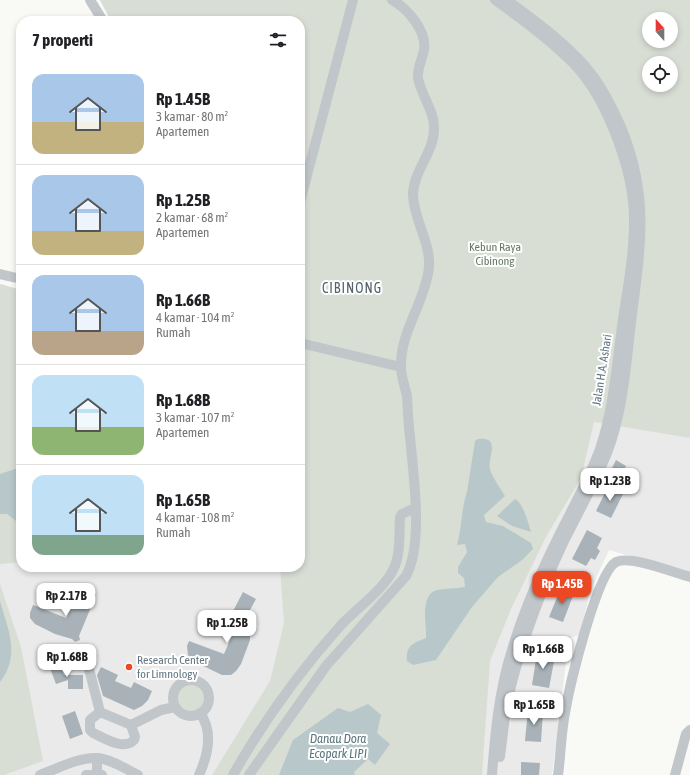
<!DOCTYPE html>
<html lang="id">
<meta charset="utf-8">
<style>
body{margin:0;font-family:"Asap Condensed",sans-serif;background:#f6f6f6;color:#202124;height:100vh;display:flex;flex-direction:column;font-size:15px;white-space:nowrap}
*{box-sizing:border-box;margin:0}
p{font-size:13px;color:#757577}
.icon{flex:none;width:22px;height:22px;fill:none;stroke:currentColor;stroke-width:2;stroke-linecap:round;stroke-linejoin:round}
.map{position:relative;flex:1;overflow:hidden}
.sheet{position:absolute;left:16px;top:16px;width:289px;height:556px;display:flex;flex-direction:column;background:#fff;border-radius:16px;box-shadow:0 2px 6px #0003}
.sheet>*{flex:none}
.needle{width:26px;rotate:339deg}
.buttons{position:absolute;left:642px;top:12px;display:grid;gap:8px}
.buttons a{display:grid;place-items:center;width:36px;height:36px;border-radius:50%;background:#fff;box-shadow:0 2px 6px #0003;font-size:20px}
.price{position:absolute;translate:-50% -34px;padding:0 9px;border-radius:8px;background:#fff;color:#222;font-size:13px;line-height:26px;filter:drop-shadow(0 1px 2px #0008)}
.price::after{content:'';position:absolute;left:50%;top:24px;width:12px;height:9px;margin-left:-6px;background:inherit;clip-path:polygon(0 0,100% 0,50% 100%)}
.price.current{background:#eb4923;color:#fff}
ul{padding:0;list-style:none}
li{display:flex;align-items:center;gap:12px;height:100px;padding:0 16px}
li+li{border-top:1px solid #e0e0e0}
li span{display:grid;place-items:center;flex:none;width:112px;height:80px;border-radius:12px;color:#555}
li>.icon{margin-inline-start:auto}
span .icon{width:48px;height:48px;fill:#fffc;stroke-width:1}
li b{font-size:17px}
h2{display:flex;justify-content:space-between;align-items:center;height:48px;padding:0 16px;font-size:17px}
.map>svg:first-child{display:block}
.built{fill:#e9eae9;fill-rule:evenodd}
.green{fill:#d9ded5;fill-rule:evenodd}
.water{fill:#b8c7ca}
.building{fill:#a8b2b8}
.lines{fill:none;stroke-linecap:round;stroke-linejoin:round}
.minor{stroke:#c1c6ca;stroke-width:10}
.poi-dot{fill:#eb4923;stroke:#fff;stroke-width:1.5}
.labels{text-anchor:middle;stroke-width:4;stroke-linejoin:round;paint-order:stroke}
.park-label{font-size:12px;fill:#677a61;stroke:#fff}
.street-label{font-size:12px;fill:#627682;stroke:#fff}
.poi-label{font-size:12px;fill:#627682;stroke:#fff;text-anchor:start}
.water-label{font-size:13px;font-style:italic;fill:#5d767c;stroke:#fff}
.quarter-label{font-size:14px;letter-spacing:1px;fill:#55636d;stroke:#fff}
</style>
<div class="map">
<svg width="690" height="775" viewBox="0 0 690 775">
<rect width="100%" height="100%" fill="#f9f9f6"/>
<path class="built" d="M100 0H690V574L609 550 590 591 580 635 569 638 552 775H0V284L21 290V567H300V21H111ZM649 19H671V41H649ZM649 63H671V85H649Z"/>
<g class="green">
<path d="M100 0H690V438L594 422 581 478 546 537 511 609 490 661 482 775H212L270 681 284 623 280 567H300V21H111ZM649 19H671V41H649ZM649 63H671V85H649Z"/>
<path d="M0 284 21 290V562L0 564Z"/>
<path d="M0 584 21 647 43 761 4 775H0Z"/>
<circle cx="191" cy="698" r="15"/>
</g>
<g class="water">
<path d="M478 439C502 436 487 458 490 469 490 473 502 491 505 496L484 515 486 522 503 526 531 543 533 549 522 560 498 577 472 607 436 660 413 665 407 661C405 646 413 643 426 638 427 625 419 595 437 590 446 588 456 589 465 587L464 578 458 573V567L467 552 465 544 457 545C462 528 461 509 467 492L475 441Z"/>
<path d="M21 467V519L16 521 7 514H0V474Z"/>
<path d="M515 499C524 504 528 523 531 532L512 526 497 516Z"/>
<path d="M0 601C8 630 21 655 0 682Z"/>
<path d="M368 704 381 715 377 733 390 744 375 765 368 759 354 772 355 775H279L293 740 338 708 350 712Z"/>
</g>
<g class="building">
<path d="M616 460 626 466 622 474 612 468Z"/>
<path d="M609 485 624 492 611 518 596 511Z"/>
<path d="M587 530 602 538 597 548 600 551 595 560 591 558 586 566 572 559Z"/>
<path d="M83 586 94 592 96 595 79 636 80 640 75 642 72 639 55 634 35 624 30 618V613L33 605 66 618Z"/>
<path d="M561 588 574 593 563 622 549 617Z"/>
<path d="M243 592 256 599 244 621 240 619 250 632V640L241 664 236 671 231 675H222L191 660 188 655 187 646 189 641 224 654 239 619 231 615Z"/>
<path d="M537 653 555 656 549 688 532 685Z"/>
<path d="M60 665 64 675H83V689H68V680L56 684 50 668Z"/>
<path d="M101 667 118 675 115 681 131 688 134 682 152 691 148 700 142 706 134 710 103 696 97 675Z"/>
<path d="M528 710 543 711 541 742 525 741Z"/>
<path d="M75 711 83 734 70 739 62 716Z"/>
<path d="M521 762 540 763 539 775H521Z"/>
</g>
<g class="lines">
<g class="minor">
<path d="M90 0 103 21"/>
<path d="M507 0C535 21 563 41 586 67 598 81 608 99 616 116 651 190 641 245 631 322 626 365 623 412 607 453 595 483 579 511 565 539 542 588 523 638 510 690"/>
<path d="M300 202 353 0"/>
<path d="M0 274 21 279"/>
<path d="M300 343 401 367"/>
<path d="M86 657 100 712 131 725 161 710 175 707"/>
<circle cx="191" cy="698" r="18"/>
<path d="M100 712 90 720V730L93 733C104 738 124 751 134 740L135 737 131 725"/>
<path d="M500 757 506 708"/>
<path d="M97 758V775"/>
<path d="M40 775C57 769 78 757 97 758 111 759 126 769 138 775"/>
<path d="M86 775H102"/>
<path d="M199 775C208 755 214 732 200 713"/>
<path d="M233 775C263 722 300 671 341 625 355 610 385 588 393 570 401 555 399 534 400 517L402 514 415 508"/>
<path d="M249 775 326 666 406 576C424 543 413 473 410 436 408 423 408 410 407 396 405 387 401 377 401 367 400 334 422 306 428 274 434 246 414 223 413 195 413 171 434 153 434 129 435 112 421 95 418 78 417 68 422 60 424 50 427 31 408 9 392 0"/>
<path d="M492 775C495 734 499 692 511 653 521 619 535 585 550 554 566 519 587 485 600 449 614 408 617 362 623 319 628 287 634 254 634 222 635 173 607 97 572 62 549 39 522 19 495 0"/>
<path d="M558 775C561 753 561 730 566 708 570 683 597 573 616 562 631 555 674 573 690 577"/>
<path d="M675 775 686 734 690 730"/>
</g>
</g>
<circle class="poi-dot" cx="129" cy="667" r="4"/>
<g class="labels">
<g class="park-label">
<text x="495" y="251">Kebun Raya<tspan x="495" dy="14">Cibinong</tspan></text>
</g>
<g class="street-label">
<text transform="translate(602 370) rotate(-81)" y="4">Jalan H.A. Ashari</text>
</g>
<g class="poi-label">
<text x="137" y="664">Research Center<tspan x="137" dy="14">for Limnology</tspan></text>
</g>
<g class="water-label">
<text x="338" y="743">Danau Dora<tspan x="338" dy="15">Ecopark LIPI</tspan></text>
</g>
<g class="quarter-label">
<text x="352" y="293">CIBINONG</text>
</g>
</g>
</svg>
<div class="buttons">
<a><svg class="needle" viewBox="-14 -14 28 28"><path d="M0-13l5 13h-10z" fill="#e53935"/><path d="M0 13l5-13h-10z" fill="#757577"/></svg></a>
<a><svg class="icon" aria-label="locate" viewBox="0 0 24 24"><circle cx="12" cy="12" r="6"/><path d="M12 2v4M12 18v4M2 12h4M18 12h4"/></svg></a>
</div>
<b class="price" style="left:610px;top:502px">Rp 1.23B</b>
<b class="price current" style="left:562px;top:605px">Rp 1.45B</b>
<b class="price" style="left:66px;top:617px">Rp 2.17B</b>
<b class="price" style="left:227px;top:644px">Rp 1.25B</b>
<b class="price" style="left:543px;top:670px">Rp 1.66B</b>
<b class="price" style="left:67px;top:678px">Rp 1.68B</b>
<b class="price" style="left:534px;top:726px">Rp 1.65B</b>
<section class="sheet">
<h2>7 properti<svg class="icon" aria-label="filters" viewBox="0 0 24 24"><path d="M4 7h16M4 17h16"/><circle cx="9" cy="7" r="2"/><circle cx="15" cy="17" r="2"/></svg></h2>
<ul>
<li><span style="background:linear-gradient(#a9c7e8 60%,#c2b280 0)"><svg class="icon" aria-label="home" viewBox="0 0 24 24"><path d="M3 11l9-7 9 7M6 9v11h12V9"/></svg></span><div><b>Rp 1.45B</b><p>3 kamar · 80 m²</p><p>Apartemen</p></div></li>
<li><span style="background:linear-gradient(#a9c7e8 70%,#c2b280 0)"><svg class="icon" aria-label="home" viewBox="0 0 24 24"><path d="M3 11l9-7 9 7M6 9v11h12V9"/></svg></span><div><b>Rp 1.25B</b><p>2 kamar · 68 m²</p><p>Apartemen</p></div></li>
<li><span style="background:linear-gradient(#a9c7e8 70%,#b9a48a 0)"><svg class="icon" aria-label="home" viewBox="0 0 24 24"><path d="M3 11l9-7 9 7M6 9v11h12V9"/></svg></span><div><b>Rp 1.66B</b><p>4 kamar · 104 m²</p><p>Rumah</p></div></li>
<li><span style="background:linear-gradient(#bfe0f5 65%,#8fb573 0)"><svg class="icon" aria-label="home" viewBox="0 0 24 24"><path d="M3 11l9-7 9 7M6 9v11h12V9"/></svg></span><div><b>Rp 1.68B</b><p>3 kamar · 107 m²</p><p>Apartemen</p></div></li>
<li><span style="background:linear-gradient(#bfe0f5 75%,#7fa58c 0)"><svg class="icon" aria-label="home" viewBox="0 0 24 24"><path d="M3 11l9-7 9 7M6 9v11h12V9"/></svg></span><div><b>Rp 1.65B</b><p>4 kamar · 108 m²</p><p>Rumah</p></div></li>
</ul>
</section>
</div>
